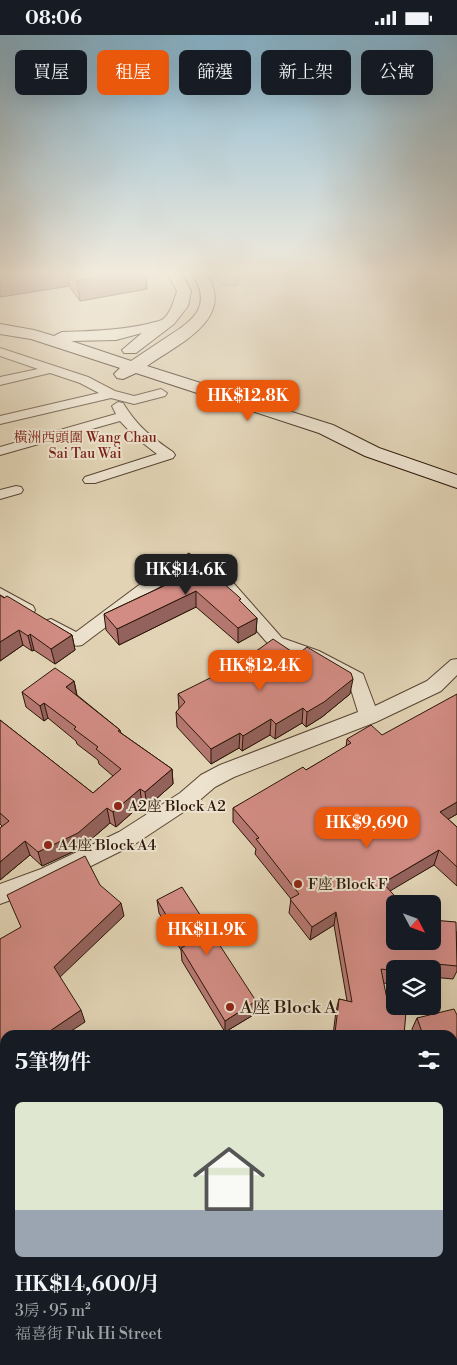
<!DOCTYPE html>
<html lang="zh-TW">
<meta charset="utf-8">
<style>
body{margin:0;font-family:"Libre Bodoni","Noto Serif TC",serif;background:#20242c;color:#f1f3f6;height:100vh;display:flex;flex-direction:column;font-size:19px;white-space:nowrap}
*{box-sizing:border-box;margin:0}
p{font-size:16px;color:#9ea1a6}
.icon{flex:none;width:28px;height:28px;fill:none;stroke:currentColor;stroke-width:2;stroke-linecap:round;stroke-linejoin:round}
.map{position:relative;flex:1;overflow:hidden}
.side{position:absolute;left:0px;top:995px;width:458px;height:335px;display:flex;flex-direction:column;background:#171b24;border-radius:15px 15px 0 0;box-shadow:0 5px 20px #0002}
.side>*{flex:none}
.hud{position:absolute;left:15px;top:15px;width:428px;height:45px;display:flex;gap:10px}
.needle{width:32px;rotate:131deg}
.fabs{position:absolute;left:386px;top:860px;display:grid;gap:10px}
.fabs a{display:grid;place-items:center;width:55px;height:55px;border-radius:8px;background:#171b24;box-shadow:0 5px 20px #0002;font-size:25px}
.price{position:absolute;translate:-50% -42px;padding:0 11px;border-radius:10px;background:#ea580c;color:#fff;font-size:16px;line-height:32px;filter:drop-shadow(0 1px 2px #0008)}
.price::after{content:'';position:absolute;left:50%;top:30px;width:15px;height:11px;margin-left:-8px;background:inherit;clip-path:polygon(0 0,100% 0,50% 100%)}
.price.current{background:#222;color:#fff}
ul{padding:0;list-style:none}
li{display:grid;align-content:center;gap:10px;height:265px;padding:0 15px}
li+li{border-top:1px solid #363941}
li span{display:grid;place-items:center;height:155px;border-radius:8px;color:#555}
li>.icon{margin-inline-start:auto}
span .icon{width:90px;height:90px;fill:#fffc;stroke-width:1}
li b{font-size:21px}
h2{display:flex;justify-content:space-between;align-items:center;height:60px;padding:0 15px;font-size:21px}
.pill{padding:0 18px;border-radius:8px;background:#171b24;box-shadow:0 5px 20px #0002;font-size:18px;line-height:45px}
.pill.current{background:#ea580c;color:#fff}
.status{display:flex;justify-content:space-between;align-items:center;height:35px;padding:0 25px;background:#171b24;direction:ltr}
.status svg{height:14px;fill:currentColor}
.map>svg:first-child{display:block}
.green{fill:#b0bd8f;stroke:#6e6a4b}
.lines{fill:none;stroke-linecap:round;stroke-linejoin:round}
.street-casing{stroke:#584532;stroke-width:2}
.secondary-casing{stroke:#2b1607;stroke-width:2}
.street{fill:#ece2ce;fill-rule:evenodd}
.secondary{fill:#ece2ce;fill-rule:evenodd}
.wall{fill:#b57872;stroke:#2b1607}
.shaded-wall{fill:#93625c;stroke:#2b1607}
.building{fill:#d28c84;stroke:#2b1607}
.poi-dot{fill:#8f2418;stroke:#ece2ce;stroke-width:2}
.labels{text-anchor:middle;stroke-width:4;stroke-linejoin:round;paint-order:stroke}
.far-neighbourhood-label{font-size:14px;fill:#7a1f14;stroke:#ece2ce}
.poi-label{font-size:15px;fill:#2b1607;stroke:#ece2ce;text-anchor:start}
.near-poi-label{font-size:18px;fill:#2b1607;stroke:#ece2ce;text-anchor:start}
</style>
<div class="status"><b>08:06</b><svg viewBox="0 0 49 12"><path d="M0 12V9h3v3zM5 12V6h3v6zM10 12V3h3v9zM15 12V0h3v12zM26 1h20v11H26zM47 4h2v5h-2z"/></svg></div>
<div class="map">
<svg width="457" height="1330" viewBox="0 0 457 1330">
<rect width="100%" height="100%" fill="#e1d3b4"/>
<filter id="stains"><feTurbulence type="fractalNoise" baseFrequency=".004" numOctaves="4"/><feColorMatrix values="0 0 0 0 .2 0 0 0 0 .09 0 0 0 0 .02 0 0 0 .5 -.17"/></filter>
<radialGradient id="worn" r=".72"><stop offset=".6" stop-color="#630" stop-opacity="0"/><stop offset="1" stop-color="#630" stop-opacity=".3"/></radialGradient>
<g class="green">
<path d="M212 238H236L239 242 236 251 222 250Z"/>
<path d="M453 1212H457V1330H101L107 1325H452Z"/>
</g>
<g class="lines">
<defs>
<g id="street">
<path d="M0 313 88 342 115 356 134 361 161 354 167 358 165 361 134 369 111 363 0 389V381L99 358 80 348 50 338 0 350V342L38 334 0 321Z"/>
<path d="M118 367 123 368C137 391 151 402 173 417L175 420 173 423 95 448H85L83 445 85 442 157 419 135 402 120 386 0 420V412L116 379 112 371Z"/>
<path d="M16 451 21 452 23 455 21 458 0 464V455Z"/>
<path d="M184 520 214 526 282 603 319 616 363 639 375 671 427 646 451 625 457 624V640L441 656 376 687 234 742 215 752 194 770 135 809 57 848 0 869V849L41 834 119 797 180 758 201 740 220 730 358 677 349 648 307 624 270 611 203 534 187 531 82 610C69 614 56 601 45 594L42 590 45 586 51 584 76 597 178 521Z"/>
<path d="M0 553 33 571 35 575 33 579C21 582 10 572 0 566Z"/>
</g>
<path id="secondary" d="M167 238H181L191 256 188 271 174 289 136 318H124L122 315 142 298 116 305 71 306 131 326C143 318 155 310 167 302 194 285 213 271 192 238H206C237 284 178 309 147 331L333 390 379 413 457 440V453L365 421 319 398 136 338 123 344 117 343 114 339 120 333 31 304 0 299V289L34 295 54 301 62 297C95 296 128 295 159 286 170 283 174 265 177 256Z"/>
</defs>
<use href="#street" class="street-casing"/>
<use href="#secondary" class="secondary-casing"/>
<use href="#street" class="street"/>
<use href="#secondary" class="secondary"/>
</g>
<g class="wall">
<path d="M0 238H146L147 254 80 266 69 251 0 262Z"/>
<path d="M171 529 222 546 224 547V550L257 583 256 598 238 608 196 572 119 610 106 595 104 579 174 546 172 545Z"/>
<path d="M0 560 72 600 75 615 55 629 34 615 32 616 23 610 0 626Z"/>
<path d="M223 640 350 659 322 682 306 692 302 688 275 704 270 700 242 716 239 713 211 729 177 692 176 677 179 674 178 659Z"/>
<path d="M74 646 77 660 120 695 121 698 172 734 173 749 147 772 142 769 116 792 110 788 81 813 42 831 30 820 0 845V793L2 791 0 789V685L93 758 113 741 99 729 98 725 77 709 76 706 48 683 44 686 26 672 22 657Z"/>
<path d="M347 704 457 779 448 784 457 792V851L434 830 390 855 395 906 457 897V936L453 944 432 942V934H395V949L383 948 389 974 404 1000H333L336 976 339 964 347 966 334 890 310 905 289 878 291 864 255 819 256 814 233 787V773L306 735 346 712Z"/>
<path d="M157 865 255 979 225 997 182 926 181 915 159 878Z"/>
<path d="M417 983 452 1000H414L412 994Z"/>
</g>
<g class="shaded-wall">
<path d="M24 238H67L69 251 0 262V242Z"/>
<path d="M123 238H146L147 254 80 266 77 246Z"/>
<path d="M196 556V572L119 610 117 594Z"/>
<path d="M257 583 256 598 238 608V593Z"/>
<path d="M19 595 23 610 0 626V607Z"/>
<path d="M30 599 34 615 32 616 28 601Z"/>
<path d="M72 600 75 615 55 629 51 614Z"/>
<path d="M353 644 350 659 322 682 306 692 307 677Z"/>
<path d="M74 646 77 662 66 652Z"/>
<path d="M44 668 48 683 44 686 40 671Z"/>
<path d="M303 673 302 688 275 704 276 689Z"/>
<path d="M271 684 270 700 242 716 243 701Z"/>
<path d="M240 698 239 713 211 729V714Z"/>
<path d="M172 734 173 749 147 772 145 757Z"/>
<path d="M140 754 142 769 116 792 113 777Z"/>
<path d="M457 767V779L435 792 440 777Z"/>
<path d="M107 773 110 788 81 813 42 831 38 817Z"/>
<path d="M25 806 30 820 0 845V827Z"/>
<path d="M439 815 434 830 380 862 383 848Z"/>
<path d="M121 868 124 881 58 944 54 932Z"/>
<path d="M336 877 334 890 310 905 312 892Z"/>
<path d="M256 966 255 979 225 997V986Z"/>
<path d="M81 975 85 987 65 1000H44Z"/>
<path d="M457 1018V1028L452 1029V1019Z"/>
<path d="M5 1168V1180L0 1184V1171Z"/>
<path d="M0 1230 5 1241V1252L0 1241Z"/>
<path d="M27 1325H38L32 1330H21Z"/>
</g>
<g class="building">
<path d="M0 238H24L0 242Z"/>
<path d="M71 238H123L77 246Z"/>
<path d="M189 518 206 532 210 530 222 543 221 544 224 547 223 548 238 561 241 564 239 565 257 583 238 593 196 556 117 594 104 579 185 541 171 529Z"/>
<path d="M0 560 4 563 7 561 72 600 51 614 30 599 28 601 19 595 0 607Z"/>
<path d="M273 604 297 620 307 612 351 638 353 644 324 667 307 677 303 673 276 689 271 684 243 701 240 698 211 714 176 677 185 667 178 659 220 638 223 640Z"/>
<path d="M55 633 74 646 66 652 120 695 118 696 172 734 145 757 140 754 113 777 107 773 78 798 38 817 25 806 0 827V793L9 786 0 778V685L93 758 121 734 96 714 98 712 74 694 76 692 44 668 40 671 22 657Z"/>
<path d="M457 659V767L440 777 457 792V832L439 815 383 848 402 869H395V906H432V885L456 887 457 931 416 927V934H395V936L381 934 389 974 406 977 404 1000H347L335 998 339 964 352 967 336 877 312 892 290 864 299 859 256 804 259 803 233 773 303 732 306 735 351 708 347 704 371 690 382 700Z"/>
<path d="M85 821 100 850 121 868 54 932 81 975 44 1000H5V1168L0 1171V904L21 892 7 860Z"/>
<path d="M182 852 256 966 225 986 181 913 185 911 157 865Z"/>
<path d="M454 974 457 980V1018L452 1019V1000H423L417 983Z"/>
<path d="M0 1241 5 1252V1325H27L21 1330H0Z"/>
</g>
<linearGradient id="sky" x2="0" y2="1"><stop stop-color="#86b6d0"/><stop offset="0.56" stop-color="#f2ebdd"/><stop offset="1" stop-color="#f2ebdd" stop-opacity="0"/></linearGradient>
<rect width="457" height="424" fill="url(#sky)"/>
<g class="poi-dot">
<circle cx="118" cy="771" r="5"/>
<circle cx="48" cy="810" r="5"/>
<circle cx="298" cy="849" r="5"/>
<circle cx="230" cy="972" r="5"/>
</g>
<g class="labels">
<g class="far-neighbourhood-label">
<text x="85" y="407">橫洲西頭圍 Wang Chau<tspan x="85" dy="16">Sai Tau Wai</tspan></text>
</g>
<g class="poi-label">
<text x="128" y="776">A2座 Block A2</text>
<text x="58" y="815">A4座 Block A4</text>
<text x="308" y="854">F座 Block F</text>
</g>
<g class="near-poi-label">
<text x="240" y="978">A座 Block A</text>
</g>
</g>
<rect width="100%" height="100%" filter="url(#stains)"/>
<rect width="100%" height="100%" fill="url(#worn)"/>
</svg>
<div class="fabs">
<a><svg class="needle" viewBox="-14 -14 28 28"><path d="M0-13l5 13h-10z" fill="#e53935"/><path d="M0 13l5-13h-10z" fill="#9ea1a6"/></svg></a>
<a><svg class="icon" aria-label="layers" viewBox="0 0 24 24"><path d="M12 4l9 5-9 5-9-5zM3 14l9 5 9-5"/></svg></a>
</div>
<b class="price" style="left:248px;top:387px">HK$12.8K</b>
<b class="price current" style="left:186px;top:561px">HK$14.6K</b>
<b class="price" style="left:260px;top:657px">HK$12.4K</b>
<b class="price" style="left:367px;top:814px">HK$9,690</b>
<b class="price" style="left:207px;top:921px">HK$11.9K</b>
<div class="hud">
<a class="pill">買屋</a>
<a class="pill current">租屋</a>
<a class="pill">篩選</a>
<a class="pill">新上架</a>
<a class="pill">公寓</a>
</div>
<section class="side">
<h2>5筆物件<svg class="icon" aria-label="filters" viewBox="0 0 24 24"><path d="M4 7h16M4 17h16"/><circle cx="9" cy="7" r="2"/><circle cx="15" cy="17" r="2"/></svg></h2>
<ul>
<li><span style="background:linear-gradient(#dfe7d0 70%,#9aa5b1 0)"><svg class="icon" aria-label="home" viewBox="0 0 24 24"><path d="M3 11l9-7 9 7M6 9v11h12V9"/></svg></span><div><b>HK$14,600/月</b><p>3房 · 95 m²</p><p>福喜街 Fuk Hi Street</p></div></li>
</ul>
</section>
</div>
